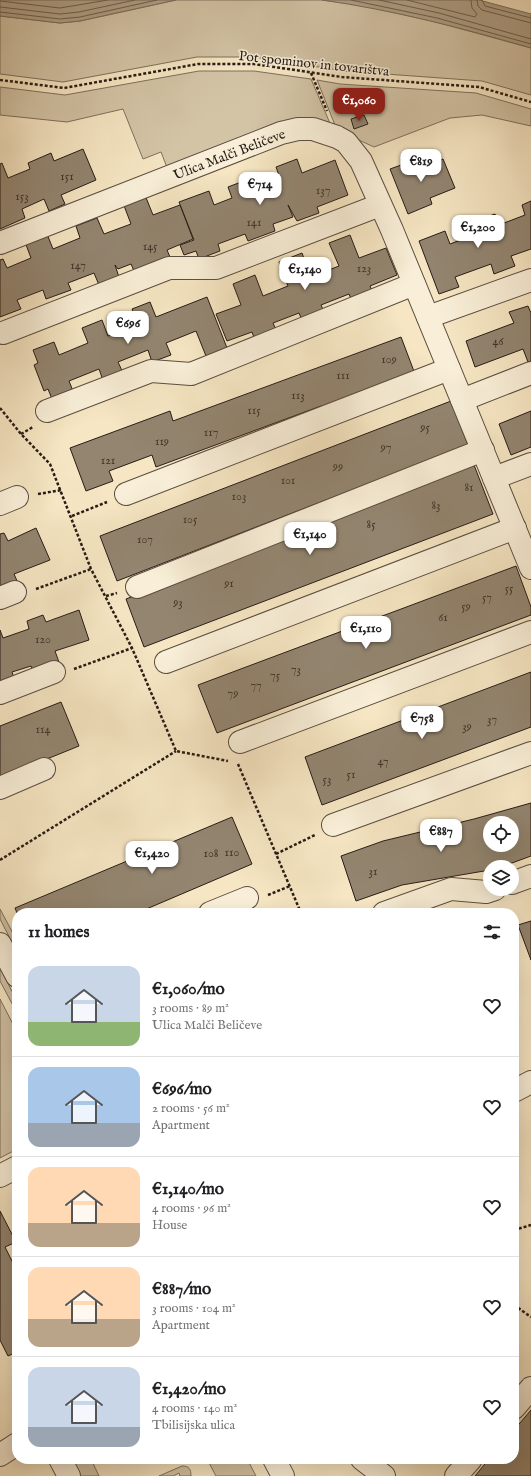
<!DOCTYPE html>
<meta charset="utf-8">
<style>
body{margin:0;font-family:"IM FELL English",serif;background:#f2f2f2;color:#202124;height:100vh;display:flex;flex-direction:column;font-size:15px;white-space:nowrap}
*{box-sizing:border-box;margin:0}
p{font-size:13px;color:#757577}
.icon{flex:none;width:22px;height:22px;fill:none;stroke:currentColor;stroke-width:2;stroke-linecap:round;stroke-linejoin:round}
.map{position:relative;flex:1;overflow:hidden}
.sheet{position:absolute;left:12px;top:908px;width:507px;height:556px;display:flex;flex-direction:column;background:#fff;border-radius:16px;box-shadow:0 4px 16px #0002}
.sheet>*{flex:none}
.tools{position:absolute;left:483px;top:816px;display:grid;gap:8px}
.tools a{display:grid;place-items:center;width:36px;height:36px;border-radius:50%;background:#fff;box-shadow:0 4px 16px #0002;font-size:20px}
.price{position:absolute;translate:-50% -34px;padding:0 9px;border-radius:8px;background:#fff;color:#222;font-size:13px;line-height:26px;filter:drop-shadow(0 1px 2px #0008)}
.price::after{content:'';position:absolute;left:50%;top:24px;width:12px;height:9px;margin-left:-6px;background:inherit;clip-path:polygon(0 0,100% 0,50% 100%)}
.price.selected{background:#8f2418;color:#fff}
ul{padding:0;list-style:none}
li{display:flex;align-items:center;gap:12px;height:100px;padding:0 16px}
li+li{border-top:1px solid #e0e0e0}
li span{display:grid;place-items:center;flex:none;width:112px;height:80px;border-radius:12px;color:#555}
li>.icon{margin-inline-start:auto}
span .icon{width:48px;height:48px;fill:#fffc;stroke-width:1}
li b{font-size:17px}
h2{display:flex;justify-content:space-between;align-items:center;height:48px;padding:0 16px;font-size:17px}
.map>svg:first-child{display:block}
.green{fill:#d3c4a6;stroke:#7d705e}
.water{fill:#b0a188;stroke:#796c5a}
.lines{fill:none;stroke-linecap:round;stroke-linejoin:round}
.shore{stroke:#6c5e4f;stroke-width:1}
.building{fill:#938570;stroke:#271c16;fill-rule:evenodd}
.minor-casing{stroke:#5b4e41;stroke-width:24}
.path{stroke:#271c16;stroke-width:2.5;stroke-dasharray:3 2;stroke-linecap:butt}
.minor{stroke:#f9efd8;stroke-width:22}
.labels{text-anchor:middle;stroke-width:3;stroke-linejoin:round;paint-order:stroke}
.number-label{font-size:12px;fill:#42362c}
.street-label{font-size:14px;fill:#271c16;stroke:#f9efd8}
</style>
<div class="map">
<svg width="531" height="1476" viewBox="0 0 531 1476">
<rect width="100%" height="100%" fill="#f6e6c3"/>
<filter id="stains"><feTurbulence type="fractalNoise" baseFrequency=".005" numOctaves="4"/><feColorMatrix values="0 0 0 0 .2 0 0 0 0 .09 0 0 0 0 .02 0 0 0 .5 -.17"/></filter>
<radialGradient id="worn" r=".72"><stop offset=".6" stop-color="#630" stop-opacity="0"/><stop offset="1" stop-color="#630" stop-opacity=".3"/></radialGradient>
<g class="green">
<path d="M176 0H322L365 6 436 22 531 48V95L482 81 344 71 254 57H197L63 82 0 74V16L60 23 80 21Z"/>
<path d="M199 71H254L311 79 332 128 168 170 161 152 143 159 123 109 67 122 0 115V87L65 95Z"/>
<path d="M317 80 340 84 476 93 531 109V126L482 115 450 118 374 147 337 130Z"/>
<path d="M0 909 17 941V952L0 919Z"/>
<path d="M0 968 17 1001V1013L0 981Z"/>
<path d="M0 999 17 1032V1149L0 1158Z"/>
<path d="M71 1459H91L99 1476H79Z"/>
<path d="M207 1459H247L256 1476H216Z"/>
<path d="M182 1466C189 1466 191 1469 191 1476H180L179 1473 173 1476H159Z"/>
</g>
<g class="water">
<path d="M0 0H176L80 21 60 23 0 16Z"/>
<path d="M322 0H479L531 14V48C462 28 393 10 322 0Z"/>
</g>
<g class="lines">
<g class="shore">
<path d="M351 0 437 18 531 44"/>
<path d="M379 0 439 13 531 39"/>
<path d="M407 0 475 17 477 14 472 8 471 0"/>
<path d="M477 0 478 6 482 10 531 23"/>
<path d="M482 0 485 6 531 18"/>
<path d="M0 1 60 8 108 0"/>
<path d="M0 7 60 14 79 12 135 0"/>
<path d="M0 12 60 19 80 17 157 0"/>
</g>
</g>
<g class="building">
<path d="M364 115 368 124 354 129 351 119Z"/>
<path d="M83 149 96 180 61 195 65 204 49 211 44 199 22 209 25 218 0 229V164L2 163 8 178 30 169 28 163 51 153 54 161Z"/>
<path d="M297 159 302 173 335 160 348 195 317 207 319 213 297 221 288 205 293 217 273 224 275 231 248 241 245 234 218 244 220 251 199 259 196 251 184 255 180 245 194 240 179 202 209 191 214 205 232 198 228 187 249 179 254 191 281 181 276 167Z"/>
<path d="M443 159 455 188 430 198 432 204 408 214 390 169 415 160 418 168Z"/>
<path d="M145 195 153 215 180 205 193 239 167 250 170 257 149 265 135 273 131 264 118 269 115 265 119 277 99 285 94 273 68 283 71 290 46 299 43 290 17 300 21 309 0 317V260L3 259 7 268 31 258 25 242 47 234 53 249 80 238 76 226 97 218 104 234 131 224 123 203Z"/>
<path d="M531 201V249L511 256 515 266 494 274 491 264 455 277 459 287 439 294 419 241 445 231 450 244 479 233 475 221 495 214 499 225 525 215 522 205Z"/>
<path d="M350 235 359 258 386 248 397 275 370 286 374 296 353 304 349 294 321 305 325 314 303 323 299 313 273 323 277 332 255 340 252 332 227 341 216 314 241 305 233 284 255 275 263 296 288 286 279 262 302 253 311 277 339 266 329 243Z"/>
<path d="M207 297 229 353 208 361 196 331 166 343 171 355 152 362 148 350 118 362 124 375 104 383 99 369 69 381 73 391 52 399 48 389 44 391 34 365 38 363 33 350 54 342 59 355 88 343 82 328 102 320 108 336 138 324 132 309 150 302 156 317Z"/>
<path d="M528 306 531 313V361L528 362 523 349 475 367 466 341 514 323 509 312Z"/>
<path d="M401 337 415 374 322 409 321 406 156 467 152 455 109 471 113 481 86 491 70 448 170 411 173 421Z"/>
<path d="M451 401 468 445 117 581 100 536Z"/>
<path d="M531 411V447L511 455 499 424Z"/>
<path d="M474 465 493 514 144 647 126 599Z"/>
<path d="M36 528 50 560 14 574 18 583 0 586V534L4 533 8 541Z"/>
<path d="M516 566 531 607V615L217 733 198 685Z"/>
<path d="M79 610 89 640 55 651 60 665 34 674 31 666 12 672 15 681 0 686V630L3 638 29 629 27 621 43 615 46 622Z"/>
<path d="M531 672V727L322 805 305 757Z"/>
<path d="M61 702 79 746 0 778V726Z"/>
<path d="M531 803V856L501 867H490V870L402 885 356 901 341 856 383 841 474 819ZM490 823H512V845H490Z"/>
<path d="M232 817 252 864 137 913H17L15 908Z"/>
<path d="M531 921V960L518 925Z"/>
<path d="M0 1211 16 1242 5 1247 17 1271V1352L8 1356 0 1340Z"/>
<path d="M531 1410V1476H475L489 1459H514V1430Z"/>
</g>
<g class="lines">
<defs>
<g id="minor">
<path d="M0 243 281 133 298 129H313L337 137 346 142 361 161 392 230 531 568"/>
<path d="M428 317 531 280"/>
<path d="M3 333 169 268H216L380 205"/>
<path d="M462 400 531 373"/>
<path d="M47 411 151 371 191 374 414 284"/>
<path d="M494 478 531 464"/>
<path d="M126 494 449 369"/>
<path d="M0 504 17 497"/>
<path d="M137 587 483 450"/>
<path d="M0 598 15 592"/>
<path d="M166 662 515 528"/>
<path d="M0 693 54 672"/>
<path d="M240 742 531 632"/>
<path d="M0 788 44 769"/>
<path d="M333 825 531 753"/>
<path d="M512 883 531 876"/>
<path d="M210 913 247 898"/>
<path d="M384 913 451 889 486 892 495 889"/>
<path d="M0 944 17 976"/>
<path d="M514 1091 531 1082"/>
<path d="M0 1176 17 1167"/>
<path d="M514 1408 531 1388"/>
<path d="M0 1455 17 1444"/>
<path d="M60 1459 69 1476"/>
<path d="M274 1459 283 1476"/>
<path d="M362 1459 384 1476"/>
<path d="M456 1476 471 1459"/>
</g>
</defs>
<use href="#minor" class="minor-casing"/>
<g class="path">
<path d="M311 73 327 111"/>
<path d="M0 80 64 88 198 64H254L342 77 479 87 531 102"/>
<path d="M0 408 21 434 50 464 91 569 132 648 176 751 228 761"/>
<path d="M21 434 33 427"/>
<path d="M38 494 62 490"/>
<path d="M72 516 107 502"/>
<path d="M36 589 91 569"/>
<path d="M106 596 117 593"/>
<path d="M74 669 132 648"/>
<path d="M238 764 301 913"/>
<path d="M276 854 315 835"/>
<path d="M0 860 176 751"/>
<path d="M268 895 290 886"/>
<path d="M514 1230 531 1225"/>
<path d="M514 1305 531 1317"/>
</g>
<use href="#minor" class="minor"/>
</g>
<g class="labels">
<g class="number-label">
<text x="67" y="180">151</text>
<text x="323" y="194">137</text>
<text x="22" y="200">153</text>
<text x="254" y="226">141</text>
<text x="150" y="250">145</text>
<text x="78" y="269">147</text>
<text x="364" y="272">123</text>
<text x="498" y="345">46</text>
<text x="389" y="363">109</text>
<text x="343" y="379">111</text>
<text x="298" y="399">113</text>
<text x="254" y="414">115</text>
<text x="425" y="431">95</text>
<text x="211" y="436">117</text>
<text x="162" y="445">119</text>
<text x="386" y="451">97</text>
<text x="108" y="464">121</text>
<text x="338" y="470">99</text>
<text x="288" y="484">101</text>
<text x="469" y="491">81</text>
<text x="239" y="500">103</text>
<text x="436" y="509">83</text>
<text x="190" y="523">105</text>
<text x="371" y="528">85</text>
<text x="145" y="543">107</text>
<text x="229" y="587">91</text>
<text x="509" y="592">55</text>
<text x="487" y="601">57</text>
<text x="178" y="606">93</text>
<text x="466" y="610">59</text>
<text x="443" y="621">61</text>
<text x="43" y="643">120</text>
<text x="296" y="673">73</text>
<text x="275" y="679">75</text>
<text x="256" y="689">77</text>
<text x="233" y="697">79</text>
<text x="492" y="723">37</text>
<text x="467" y="730">39</text>
<text x="43" y="733">114</text>
<text x="383" y="765">47</text>
<text x="351" y="778">51</text>
<text x="327" y="783">53</text>
<text x="232" y="856">110</text>
<text x="211" y="857">108</text>
<text x="373" y="875">31</text>
</g>
<g class="street-label">
<text transform="translate(314 63) rotate(6)" y="5">Pot spominov in tovarištva</text>
<text transform="translate(229 154) rotate(-21)" y="5">Ulica Malči Beličeve</text>
</g>
</g>
<rect width="100%" height="100%" filter="url(#stains)"/>
<rect width="100%" height="100%" fill="url(#worn)"/>
</svg>
<div class="tools">
<a><svg class="icon" aria-label="locate" viewBox="0 0 24 24"><circle cx="12" cy="12" r="6"/><path d="M12 2v4M12 18v4M2 12h4M18 12h4"/></svg></a>
<a><svg class="icon" aria-label="layers" viewBox="0 0 24 24"><path d="M12 4l9 5-9 5-9-5zM3 14l9 5 9-5"/></svg></a>
</div>
<b class="price selected" style="left:359px;top:122px">€1,060</b>
<b class="price" style="left:421px;top:183px">€819</b>
<b class="price" style="left:260px;top:206px">€714</b>
<b class="price" style="left:478px;top:249px">€1,200</b>
<b class="price" style="left:305px;top:291px">€1,140</b>
<b class="price" style="left:128px;top:345px">€696</b>
<b class="price" style="left:310px;top:556px">€1,140</b>
<b class="price" style="left:366px;top:650px">€1,110</b>
<b class="price" style="left:422px;top:740px">€758</b>
<b class="price" style="left:441px;top:853px">€887</b>
<b class="price" style="left:152px;top:875px">€1,420</b>
<section class="sheet">
<h2>11 homes<svg class="icon" aria-label="filters" viewBox="0 0 24 24"><path d="M4 7h16M4 17h16"/><circle cx="9" cy="7" r="2"/><circle cx="15" cy="17" r="2"/></svg></h2>
<ul>
<li><span style="background:linear-gradient(#c9d6e8 70%,#8fb573 0)"><svg class="icon" aria-label="home" viewBox="0 0 24 24"><path d="M3 11l9-7 9 7M6 9v11h12V9"/></svg></span><div><b>€1,060/mo</b><p>3 rooms · 89 m²</p><p>Ulica Malči Beličeve</p></div><svg class="icon" aria-label="heart" viewBox="0 0 24 24"><path d="M12 20l-8-8c-3-5 5-10 8-4 3-6 11-1 8 4z"/></svg></li>
<li><span style="background:linear-gradient(#a9c7e8 70%,#9aa5b1 0)"><svg class="icon" aria-label="home" viewBox="0 0 24 24"><path d="M3 11l9-7 9 7M6 9v11h12V9"/></svg></span><div><b>€696/mo</b><p>2 rooms · 56 m²</p><p>Apartment</p></div><svg class="icon" aria-label="heart" viewBox="0 0 24 24"><path d="M12 20l-8-8c-3-5 5-10 8-4 3-6 11-1 8 4z"/></svg></li>
<li><span style="background:linear-gradient(#ffd9b3 70%,#b9a48a 0)"><svg class="icon" aria-label="home" viewBox="0 0 24 24"><path d="M3 11l9-7 9 7M6 9v11h12V9"/></svg></span><div><b>€1,140/mo</b><p>4 rooms · 96 m²</p><p>House</p></div><svg class="icon" aria-label="heart" viewBox="0 0 24 24"><path d="M12 20l-8-8c-3-5 5-10 8-4 3-6 11-1 8 4z"/></svg></li>
<li><span style="background:linear-gradient(#ffd9b3 65%,#b9a48a 0)"><svg class="icon" aria-label="home" viewBox="0 0 24 24"><path d="M3 11l9-7 9 7M6 9v11h12V9"/></svg></span><div><b>€887/mo</b><p>3 rooms · 104 m²</p><p>Apartment</p></div><svg class="icon" aria-label="heart" viewBox="0 0 24 24"><path d="M12 20l-8-8c-3-5 5-10 8-4 3-6 11-1 8 4z"/></svg></li>
<li><span style="background:linear-gradient(#c9d6e8 75%,#9aa5b1 0)"><svg class="icon" aria-label="home" viewBox="0 0 24 24"><path d="M3 11l9-7 9 7M6 9v11h12V9"/></svg></span><div><b>€1,420/mo</b><p>4 rooms · 140 m²</p><p>Tbilisijska ulica</p></div><svg class="icon" aria-label="heart" viewBox="0 0 24 24"><path d="M12 20l-8-8c-3-5 5-10 8-4 3-6 11-1 8 4z"/></svg></li>
</ul>
</section>
</div>
